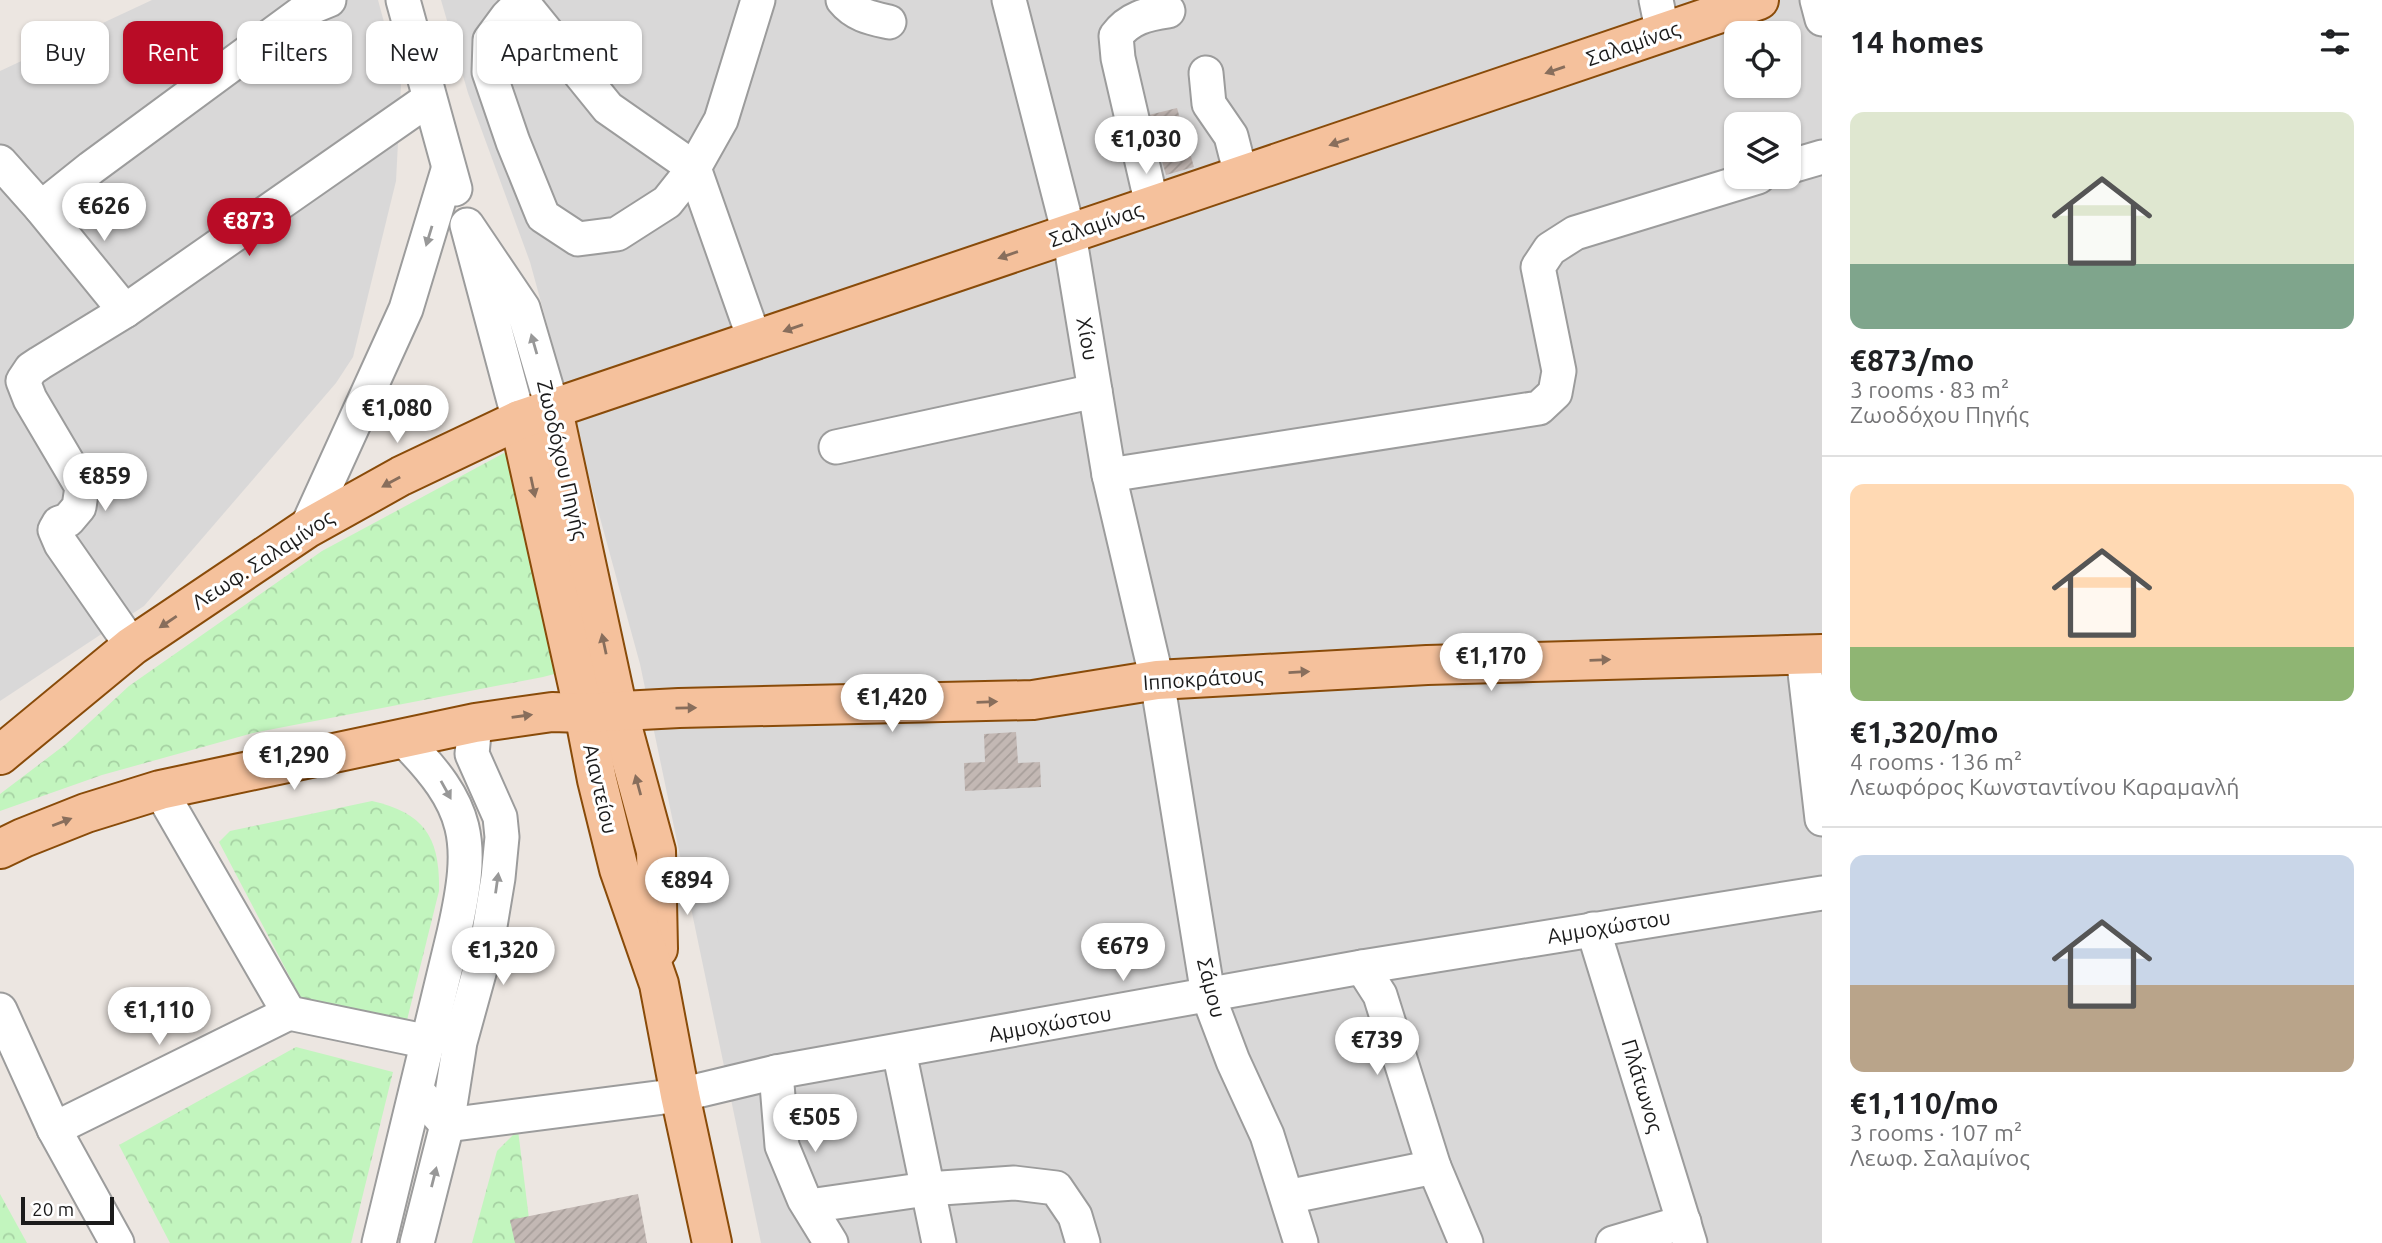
<!DOCTYPE html>
<meta charset="utf-8">
<style>
body{margin:0;font-family:Ubuntu,sans-serif;background:#f6f6f6;color:#202124;height:100vh;display:flex;flex-direction:column;font-size:26px;white-space:nowrap}
*{box-sizing:border-box;margin:0}
p{font-size:23px;color:#757577}
.icon{flex:none;width:38px;height:38px;fill:none;stroke:currentColor;stroke-width:2;stroke-linecap:round;stroke-linejoin:round}
.map{position:relative;flex:1;overflow:hidden}
.drawer{display:flex;flex-direction:column;background:#fff;width:560px}
.drawer>*{flex:none}
.hud{position:absolute;left:21px;top:21px;width:665px;height:63px;display:flex;gap:14px}
.tools{position:absolute;left:1724px;top:21px;display:grid;gap:14px}
.tools a{display:grid;place-items:center;width:77px;height:77px;border-radius:14px;background:#fff;box-shadow:0 2px 5px #0004;font-size:35px}
.scale{position:absolute;left:21px;bottom:18px;width:93px;box-sizing:border-box;padding-left:7px;border:4px solid #1b1b1b;border-top:0;font-size:19px;line-height:24px;white-space:nowrap;color:#1b1b1b;-webkit-text-stroke:5px #fff;paint-order:stroke}
.price{position:absolute;translate:-50% -60px;padding:0 16px;border-radius:24px;background:#fff;color:#222;font-size:23px;line-height:46px;filter:drop-shadow(0 2px 4px #0008)}
.price::after{content:'';position:absolute;left:50%;top:42px;width:21px;height:16px;margin-left:-10px;background:inherit;clip-path:polygon(0 0,100% 0,50% 100%)}
.price.current{background:#b90c26;color:#fff}
ul{padding:0;list-style:none}
li{display:grid;align-content:center;gap:14px;height:371px;padding:0 28px}
li+li{border-top:2px solid #e0e0e0}
li span{display:grid;place-items:center;height:217px;border-radius:14px;color:#555}
li>.icon{margin-inline-start:auto}
span .icon{width:126px;height:126px;fill:#fffc;stroke-width:1}
li b{font-size:30px}
h2{display:flex;justify-content:space-between;align-items:center;height:84px;padding:0 28px;font-size:30px}
.pill{padding:0 24px;border-radius:14px;background:#fff;box-shadow:0 2px 5px #0004;font-size:24px;line-height:63px}
.pill.current{background:#b90c26;color:#fff}
main{display:flex;flex:1;min-height:0}
.map>svg:first-child{display:block}
.residential{fill:#d9d8d8;fill-rule:evenodd}
.park{fill:url(#park-crowns)}
.building{fill:url(#building-hatch)}
.lines{fill:none;stroke-linecap:round;stroke-linejoin:round}
.minor-casing{stroke:#9c9c9c;stroke-width:37}
.major-casing{stroke:#894b09;stroke-width:42}
.minor{stroke:#fff;stroke-width:33}
.major{stroke:#f5c19c;stroke-width:38}
.oneway{fill:#886e5c}
.oneway2{fill:#989898}
.labels{text-anchor:middle;stroke-width:6;stroke-linejoin:round;paint-order:stroke}
.street-label{font-size:21px;fill:#1b1b1b;stroke:#fff}
</style>
<main>
<div class="map">
<svg width="1822" height="1243" viewBox="0 0 1822 1243">
<defs>
<pattern id="park-crowns" width="20" height="18" patternUnits="userSpaceOnUse" patternTransform="scale(1.75)"><rect width="20" height="18" fill="#c2f5be"/><path d="M2 6a3 3 0 1 1 6 0M12 15a3 3 0 1 1 6 0" fill="none" stroke="#a6d1a3"/></pattern>
<pattern id="building-hatch" width="6" height="6" patternUnits="userSpaceOnUse" patternTransform="scale(1.75)"><rect width="6" height="6" fill="#c3b8b4"/><path d="M-1 1l2-2M0 6l6-6M5 7l2-2" fill="none" stroke="#a79e9a"/></pattern>
</defs>
<rect width="100%" height="100%" fill="#ece6e1"/>
<g class="residential">
<path d="M152 0H378L401 85 396 181 353 357 336 383 144 606 0 701V71Z"/>
<path d="M441 0H1822V1243H761L640 664 530 262 468 93ZM1736 33H1788V86H1736ZM1736 124H1788V177H1736Z"/>
</g>
<g class="park">
<path d="M504 453 517 455 562 672 543 677 253 733 102 775 0 811V794L66 744 129 686 322 551Z"/>
<path d="M372 801C425 813 440 838 439 891L406 1024 304 1004 219 842 230 831Z"/>
<path d="M296 1047 393 1072 351 1243H170L119 1145Z"/>
<path d="M518 1130 532 1243H472L497 1151Z"/>
<path d="M0 1194 27 1243H0Z"/>
</g>
<g class="building">
<path d="M1177 108 1194 167 1166 175 1149 115Z"/>
<path d="M1016 732 1018 763 1040 762 1041 787 965 791 964 763 985 762 984 734Z"/>
<path d="M638 1194 647 1243H515L510 1220Z"/>
</g>
<g class="lines">
<defs>
<g id="minor">
<path d="M403 0 455 189"/>
<path d="M524 0 507 17 490 40 489 72 513 142 543 216 578 239 617 234 667 202 694 168 721 120 758 0"/>
<path d="M843 0C855 15 871 18 889 22"/>
<path d="M1009 0 1069 234 1109 475 1157 680 1208 995 1233 1061 1267 1135 1301 1243"/>
<path d="M1656 0 1663 34"/>
<path d="M1817 0 1822 19"/>
<path d="M522 2 608 108 694 168 755 341"/>
<path d="M1206 73 1209 104 1231 136 1241 175"/>
<path d="M0 162 41 208 125 311"/>
<path d="M1788 167 1822 157"/>
<path d="M1152 205 1118 58 1116 36C1129 18 1147 14 1168 11"/>
<path d="M41 208 91 168 307 9 329 0"/>
<path d="M519 420 467 225 523 308 553 410"/>
<path d="M836 447 1095 391"/>
<path d="M1109 475 1539 408 1555 393 1559 371 1538 267 1550 249 1575 233 1758 177"/>
<path d="M306 529 406 309 448 170"/>
<path d="M132 646 61 544 55 530 59 523 68 520 79 507 82 487 30 399 23 381 31 369 40 363 125 311 429 99"/>
<path d="M1803 655 1822 819"/>
<path d="M160 790 289 1013 429 1042"/>
<path d="M1593 929 1690 1243"/>
<path d="M1362 967 1380 995 1434 1167"/>
<path d="M0 1010 54 1129 117 1243"/>
<path d="M899 1051 939 1243"/>
<path d="M776 1072 782 1146 804 1199 831 1243"/>
<path d="M417 1091 447 1125 680 1095 776 1072 1362 967 1822 893"/>
<path d="M54 1129 289 1013"/>
<path d="M1287 1197 1434 1167 1466 1243"/>
<path d="M809 1206 927 1189 1014 1183 1056 1188 1075 1216 1083 1243"/>
<path d="M379 1243 454 933C475 840 471 807 402 738"/>
<path d="M417 1243 447 1125 460 1042 487 944 498 878 502 837 500 817 472 754 475 723"/>
<path d="M1613 1243 1684 1222"/>
</g>
<g id="major">
<path d="M553 410 618 711 656 851 658 949"/>
<path d="M519 420 584 713 597 780 619 869 659 984 680 1095 712 1243"/>
<path d="M0 755 132 646 306 529 401 476 519 420 1759 0"/>
<path d="M0 849 23 838 86 813 160 790 475 723 552 712 584 713 679 708 1033 700 1157 680 1427 665 1822 654"/>
</g>
</defs>
<use href="#minor" class="minor-casing"/>
<use href="#major" class="major-casing"/>
<use href="#minor" class="minor"/>
<use href="#major" class="major"/>
</g>
<defs><path id="oneway-solid" d="M-6-.8H1V-3.2L6.5 0L1 3.2V.8H-6Z" transform="scale(1.75)"/></defs>
<g class="oneway">
<use href="#oneway-solid" transform="translate(1555 70) rotate(161)"/>
<use href="#oneway-solid" transform="translate(1339 142) rotate(161)"/>
<use href="#oneway-solid" transform="translate(1008 255) rotate(161)"/>
<use href="#oneway-solid" transform="translate(793 328) rotate(161)"/>
<use href="#oneway-solid" transform="translate(391 482) rotate(151)"/>
<use href="#oneway-solid" transform="translate(533 487) rotate(78)"/>
<use href="#oneway-solid" transform="translate(168 622) rotate(146)"/>
<use href="#oneway-solid" transform="translate(604 644) rotate(-102)"/>
<use href="#oneway-solid" transform="translate(1600 660) rotate(-2)"/>
<use href="#oneway-solid" transform="translate(1299 672) rotate(-3)"/>
<use href="#oneway-solid" transform="translate(987 702) rotate(-2)"/>
<use href="#oneway-solid" transform="translate(686 708) rotate(-1)"/>
<use href="#oneway-solid" transform="translate(522 716) rotate(-8)"/>
<use href="#oneway-solid" transform="translate(638 785) rotate(-105)"/>
<use href="#oneway-solid" transform="translate(62 822) rotate(-21)"/>
</g>
<g class="oneway2">
<use href="#oneway-solid" transform="translate(429 236) rotate(107)"/>
<use href="#oneway-solid" transform="translate(534 344) rotate(-106)"/>
<use href="#oneway-solid" transform="translate(446 790) rotate(61)"/>
<use href="#oneway-solid" transform="translate(497 883) rotate(-82)"/>
<use href="#oneway-solid" transform="translate(434 1177) rotate(-76)"/>
</g>
<g class="labels">
<g class="street-label">
<text transform="translate(1633 44) rotate(-19)" y="7">Σαλαμίνας</text>
<text transform="translate(1096 225) rotate(-19)" y="7">Σαλαμίνας</text>
<text transform="translate(1087 339) rotate(80)" y="7">Χίου</text>
<text transform="translate(562 460) rotate(77)" y="7">Ζωοδόχου Πηγής</text>
<text transform="translate(263 560) rotate(-33)" y="7">Λεωφ. Σαλαμίνος</text>
<text transform="translate(1203 679) rotate(-4)" y="7">Ιπποκράτους</text>
<text transform="translate(600 789) rotate(77)" y="7">Αιαντείου</text>
<text transform="translate(1609 927) rotate(-9)" y="7">Αμμοχώστου</text>
<text transform="translate(1211 988) rotate(76)" y="7">Σάμου</text>
<text transform="translate(1050 1024) rotate(-10)" y="7">Αμμοχώστου</text>
<text transform="translate(1642 1086) rotate(73)" y="7">Πλάτωνος</text>
</g>
</g>
</svg>
<div class="tools">
<a><svg class="icon" aria-label="locate" viewBox="0 0 24 24"><circle cx="12" cy="12" r="6"/><path d="M12 2v4M12 18v4M2 12h4M18 12h4"/></svg></a>
<a><svg class="icon" aria-label="layers" viewBox="0 0 24 24"><path d="M12 4l9 5-9 5-9-5zM3 14l9 5 9-5"/></svg></a>
</div>
<div class="scale">20 m</div>
<b class="price" style="left:1146px;top:176px">€1,030</b>
<b class="price" style="left:104px;top:243px">€626</b>
<b class="price current" style="left:249px;top:258px">€873</b>
<b class="price" style="left:397px;top:445px">€1,080</b>
<b class="price" style="left:105px;top:513px">€859</b>
<b class="price" style="left:1491px;top:693px">€1,170</b>
<b class="price" style="left:892px;top:734px">€1,420</b>
<b class="price" style="left:294px;top:792px">€1,290</b>
<b class="price" style="left:687px;top:917px">€894</b>
<b class="price" style="left:1123px;top:983px">€679</b>
<b class="price" style="left:503px;top:987px">€1,320</b>
<b class="price" style="left:159px;top:1047px">€1,110</b>
<b class="price" style="left:1377px;top:1077px">€739</b>
<b class="price" style="left:815px;top:1154px">€505</b>
<div class="hud">
<a class="pill">Buy</a>
<a class="pill current">Rent</a>
<a class="pill">Filters</a>
<a class="pill">New</a>
<a class="pill">Apartment</a>
</div>
</div>
<section class="drawer">
<h2>14 homes<svg class="icon" aria-label="filters" viewBox="0 0 24 24"><path d="M4 7h16M4 17h16"/><circle cx="9" cy="7" r="2"/><circle cx="15" cy="17" r="2"/></svg></h2>
<ul>
<li><span style="background:linear-gradient(#dfe7d0 70%,#7fa58c 0)"><svg class="icon" aria-label="home" viewBox="0 0 24 24"><path d="M3 11l9-7 9 7M6 9v11h12V9"/></svg></span><div><b>€873/mo</b><p>3 rooms · 83 m²</p><p>Ζωοδόχου Πηγής</p></div></li>
<li><span style="background:linear-gradient(#ffd9b3 75%,#8fb573 0)"><svg class="icon" aria-label="home" viewBox="0 0 24 24"><path d="M3 11l9-7 9 7M6 9v11h12V9"/></svg></span><div><b>€1,320/mo</b><p>4 rooms · 136 m²</p><p>Λεωφόρος Κωνσταντίνου Καραμανλή</p></div></li>
<li><span style="background:linear-gradient(#c9d6e8 60%,#b9a48a 0)"><svg class="icon" aria-label="home" viewBox="0 0 24 24"><path d="M3 11l9-7 9 7M6 9v11h12V9"/></svg></span><div><b>€1,110/mo</b><p>3 rooms · 107 m²</p><p>Λεωφ. Σαλαμίνος</p></div></li>
</ul>
</section>
</main>
